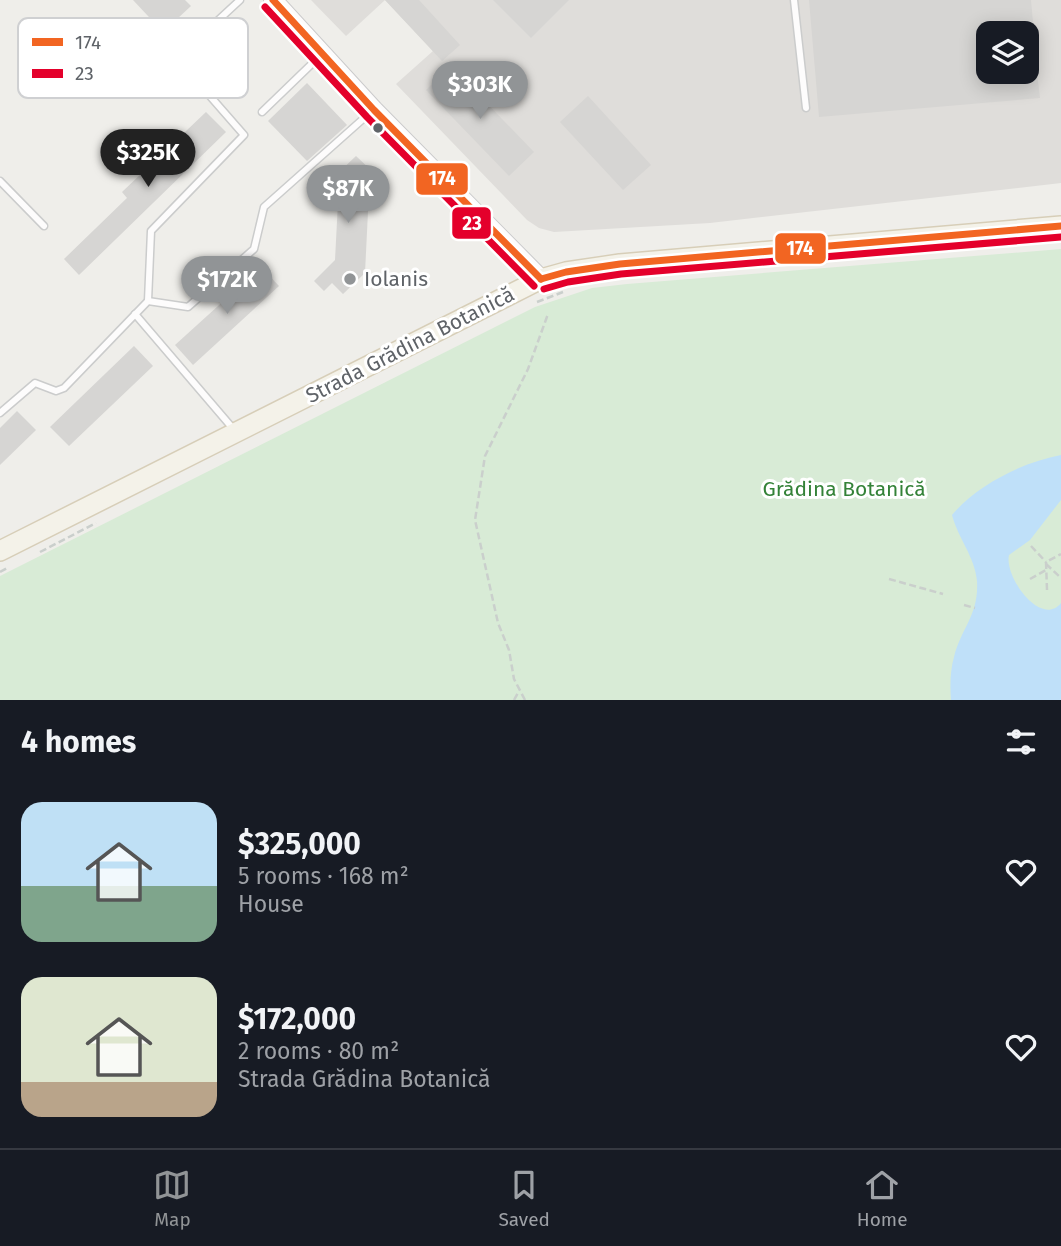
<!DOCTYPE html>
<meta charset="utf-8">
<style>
body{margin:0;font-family:"Fira Sans",sans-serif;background:#20242c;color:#f1f3f6;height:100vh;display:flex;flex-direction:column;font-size:26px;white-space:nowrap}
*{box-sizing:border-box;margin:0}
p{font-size:23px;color:#9ea1a6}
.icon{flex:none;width:38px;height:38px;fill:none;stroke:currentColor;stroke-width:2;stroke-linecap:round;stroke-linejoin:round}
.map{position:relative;height:700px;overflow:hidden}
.sheet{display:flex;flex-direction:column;background:#171b24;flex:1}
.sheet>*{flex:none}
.fabs{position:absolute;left:976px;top:21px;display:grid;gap:14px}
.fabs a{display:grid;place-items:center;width:63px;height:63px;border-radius:14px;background:#171b24;box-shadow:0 4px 18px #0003;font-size:35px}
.price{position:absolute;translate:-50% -60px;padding:0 16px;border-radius:24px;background:#919496;color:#fff;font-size:23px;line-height:46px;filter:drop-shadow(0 2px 4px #0008)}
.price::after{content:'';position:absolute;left:50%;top:42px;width:21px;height:16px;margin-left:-10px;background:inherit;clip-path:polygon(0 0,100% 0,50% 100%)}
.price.on{background:#222;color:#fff}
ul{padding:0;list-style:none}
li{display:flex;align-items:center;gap:21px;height:175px;padding:0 21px}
li span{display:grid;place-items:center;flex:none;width:196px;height:140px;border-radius:21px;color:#555}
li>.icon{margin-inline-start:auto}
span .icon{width:84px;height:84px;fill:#fffc;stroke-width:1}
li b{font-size:30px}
h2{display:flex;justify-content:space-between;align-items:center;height:84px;padding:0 21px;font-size:30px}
.menu{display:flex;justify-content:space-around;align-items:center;height:98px;border-top:2px solid #363941;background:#171b24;font-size:19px;color:#9ea1a6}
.menu a{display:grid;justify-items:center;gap:4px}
.menu .on{color:#919496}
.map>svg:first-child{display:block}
.industrial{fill:#dfddda;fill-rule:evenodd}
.green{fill:#d8ebd6}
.water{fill:#bfe0f9}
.building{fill:#d6d5d3}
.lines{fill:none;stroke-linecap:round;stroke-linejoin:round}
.lane-casing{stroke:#cbcccc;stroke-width:9}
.secondary-casing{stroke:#cacacb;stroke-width:20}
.primary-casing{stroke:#d7ceb8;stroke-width:22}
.path{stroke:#cacfcc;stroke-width:2.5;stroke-dasharray:7 3.5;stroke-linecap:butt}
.lane{stroke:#fdfcfc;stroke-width:6}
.secondary{stroke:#fdfcfc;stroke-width:18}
.primary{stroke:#f4f2e9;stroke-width:19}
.bus-1-casing{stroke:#fff;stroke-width:12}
.bus-2-casing{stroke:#fff;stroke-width:12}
.bus-1{stroke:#f26522;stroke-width:7}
.bus-2{stroke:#e4002b;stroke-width:7}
.bus-dot{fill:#5f6368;stroke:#fff;stroke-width:2.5}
.poi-dot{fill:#919496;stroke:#fff;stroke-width:2.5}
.labels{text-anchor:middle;stroke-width:6;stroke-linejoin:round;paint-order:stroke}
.poi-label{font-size:21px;fill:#5f6368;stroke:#fff;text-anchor:start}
.street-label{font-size:21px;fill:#5f6368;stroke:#fff}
.park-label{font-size:21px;fill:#348238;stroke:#fff}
.key{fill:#fff;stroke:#cfd0d2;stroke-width:2}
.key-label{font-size:19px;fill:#5f6368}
.line-badge{stroke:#fff;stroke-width:2.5}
.badge-label{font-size:19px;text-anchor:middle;font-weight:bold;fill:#fff}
</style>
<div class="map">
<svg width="1061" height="700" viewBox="0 0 1061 700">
<rect width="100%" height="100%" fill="#efeeea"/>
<g class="industrial">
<path d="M311 0H385L346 36Z"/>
<path d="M385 0H1061V183L710 223 554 232 539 228 527 220 396 84 433 51ZM989 33H1027V72H989Z"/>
</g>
<path class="green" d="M1061 249V700H0V576L535 307 592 288 627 284Z"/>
<path class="water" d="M1061 455V500L1030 540 1009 555C1004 577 1041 628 1061 603V700H951C950 686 950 671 954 657 961 628 979 615 977 581 975 557 958 538 952 515 977 485 1023 462 1061 455Z"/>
<g class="building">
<path d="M133 0H185L191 6 163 32Z"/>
<path d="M385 0H419L460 45 442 61Z"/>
<path d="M493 0H569L531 38Z"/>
<path d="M809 0H1031L1034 33H989V72H1037L1040 98 819 117Z"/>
<path d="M451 66 534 152 509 176 426 90Z"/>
<path d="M307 83 347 125 307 161 268 121Z"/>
<path d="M588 96 651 165 623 190 560 122Z"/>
<path d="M206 112 226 132 79 275 64 259 127 198 122 192Z"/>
<path d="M356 156 373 172 362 183 369 191 365 273 343 294 332 283 324 291 314 281 335 260 338 202 316 180 326 170 334 177Z"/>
<path d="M261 267 279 286 193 365 175 345Z"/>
<path d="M134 346 153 366 69 446 50 427Z"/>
<path d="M17 411 36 430 0 465V428Z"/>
</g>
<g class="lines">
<defs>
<g id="lane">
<path d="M794 0 806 108"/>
<path d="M262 112 321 55"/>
<path d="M0 181 44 226"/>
<path d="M148 301 151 231 244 135 182 64 187 49 240 0"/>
<path d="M135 314 235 431"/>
<path d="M0 413 35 383 56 391 64 388 148 301 188 307 254 249 264 207 372 111"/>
</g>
<path id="secondary" d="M273 0 374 110 541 279"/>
<path id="primary" d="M0 551 541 279 566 272 620 264 1061 226"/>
</defs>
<use href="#lane" class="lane-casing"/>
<use href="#secondary" class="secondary-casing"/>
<use href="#primary" class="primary-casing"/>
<g class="path">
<path d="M537 302 563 292"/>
<path d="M1031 546 1046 562"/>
<path d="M40 552 96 523"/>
<path d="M1046 564 1061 578"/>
<path d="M0 572 9 567"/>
<path d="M889 579 943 594"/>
<path d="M1030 579 1046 570"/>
<path d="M1047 590 1046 562 1061 554"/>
<path d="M964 605 975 608"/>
<path d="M514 700 519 691"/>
<path d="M525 700 514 679 509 650 498 623 475 520 485 456 528 369 548 314"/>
</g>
<use href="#lane" class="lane"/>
<use href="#secondary" class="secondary"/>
<use href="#primary" class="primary"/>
<defs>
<g id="bus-1">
<path d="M273 0 374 110 541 279"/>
<path d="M541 279 566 272 620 264 1061 226"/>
</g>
<g id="bus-2">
<path d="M265 7 367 117 534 286"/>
<path d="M544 289 568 282 621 274 1061 237"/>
</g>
</defs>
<use href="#bus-1" class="bus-1-casing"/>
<use href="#bus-2" class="bus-2-casing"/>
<use href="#bus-1" class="bus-1"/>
<use href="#bus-2" class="bus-2"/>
</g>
<circle class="bus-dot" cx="378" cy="128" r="6"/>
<circle class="poi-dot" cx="350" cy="279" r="7"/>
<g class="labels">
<g class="poi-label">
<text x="364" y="286">Iolanis</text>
</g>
<g class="street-label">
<text transform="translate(410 345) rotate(-27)" y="7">Strada Grădina Botanică</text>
</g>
<g class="park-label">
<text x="844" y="496">Grădina Botanică</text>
</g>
</g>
<rect x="18" y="18" width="230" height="80" rx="10" class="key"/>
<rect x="32" y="38" width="31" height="8" fill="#f26522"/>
<rect x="32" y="69" width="31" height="9" fill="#e4002b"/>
<g class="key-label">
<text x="75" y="49">174</text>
<text x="75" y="80">23</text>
</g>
<g class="line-badge">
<rect x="415" y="162" width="54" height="34" rx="7" fill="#f26522"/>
<rect x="451" y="206" width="41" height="34" rx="7" fill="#e4002b"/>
<rect x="774" y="232" width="53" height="33" rx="7" fill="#f26522"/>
</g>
<g class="badge-label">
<text x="442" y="185">174</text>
<text x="472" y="230">23</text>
<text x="800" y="255">174</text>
</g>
</svg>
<div class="fabs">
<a><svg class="icon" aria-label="layers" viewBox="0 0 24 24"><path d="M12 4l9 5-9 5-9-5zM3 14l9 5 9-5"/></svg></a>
</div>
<b class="price" style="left:480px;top:121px">$303K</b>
<b class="price on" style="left:148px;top:189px">$325K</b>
<b class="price" style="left:348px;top:225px">$87K</b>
<b class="price" style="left:227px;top:316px">$172K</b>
</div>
<section class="sheet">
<h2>4 homes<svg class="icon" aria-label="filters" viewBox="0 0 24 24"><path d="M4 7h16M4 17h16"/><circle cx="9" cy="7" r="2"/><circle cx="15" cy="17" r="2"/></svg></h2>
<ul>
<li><span style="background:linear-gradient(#bfe0f5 60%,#7fa58c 0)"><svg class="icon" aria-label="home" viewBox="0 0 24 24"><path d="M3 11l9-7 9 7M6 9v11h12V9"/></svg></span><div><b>$325,000</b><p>5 rooms · 168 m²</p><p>House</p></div><svg class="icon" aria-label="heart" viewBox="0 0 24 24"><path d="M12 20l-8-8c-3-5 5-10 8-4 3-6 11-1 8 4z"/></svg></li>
<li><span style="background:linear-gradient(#dfe7d0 75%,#b9a48a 0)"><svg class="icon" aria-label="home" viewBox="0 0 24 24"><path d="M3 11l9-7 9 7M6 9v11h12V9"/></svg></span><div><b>$172,000</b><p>2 rooms · 80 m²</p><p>Strada Grădina Botanică</p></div><svg class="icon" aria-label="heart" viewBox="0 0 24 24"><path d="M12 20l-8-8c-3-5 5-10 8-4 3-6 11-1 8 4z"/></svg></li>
</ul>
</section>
<nav class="menu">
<a class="on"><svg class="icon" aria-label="map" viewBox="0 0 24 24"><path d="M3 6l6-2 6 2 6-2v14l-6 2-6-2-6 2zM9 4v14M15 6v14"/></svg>Map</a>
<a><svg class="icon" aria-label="saved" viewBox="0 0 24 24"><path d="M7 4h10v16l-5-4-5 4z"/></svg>Saved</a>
<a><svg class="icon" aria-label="home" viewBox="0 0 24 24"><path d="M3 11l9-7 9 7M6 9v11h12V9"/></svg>Home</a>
</nav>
